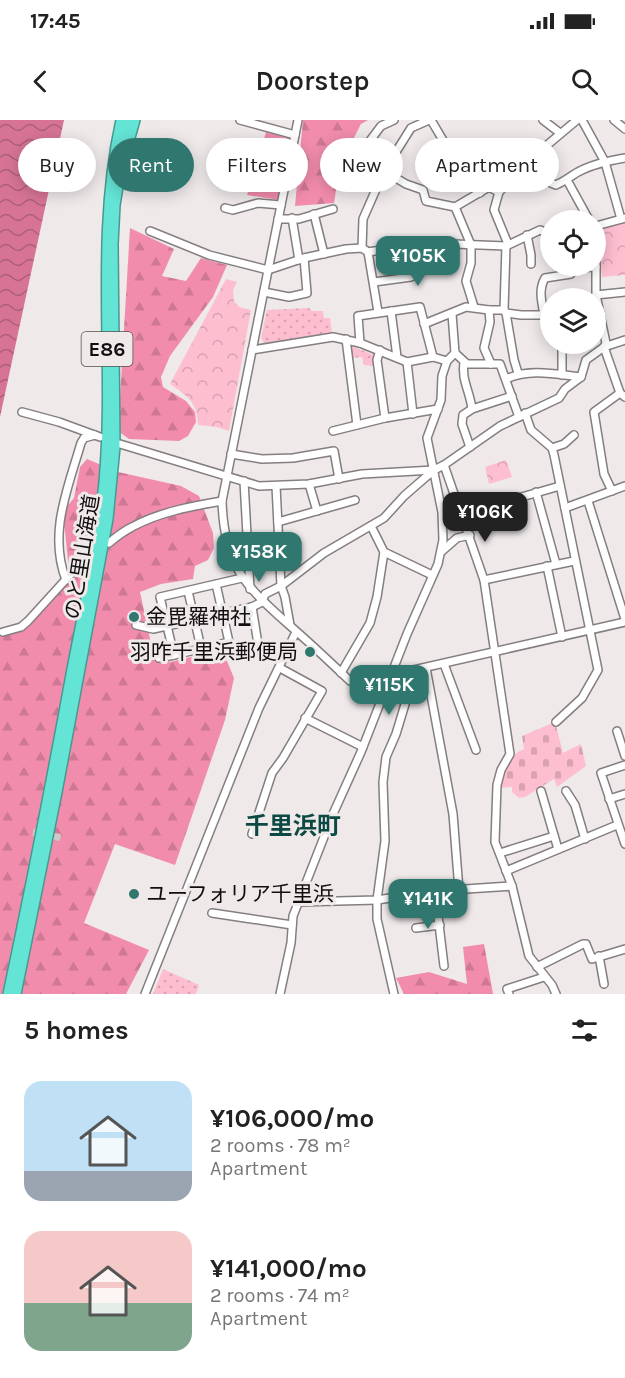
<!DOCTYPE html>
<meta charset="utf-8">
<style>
body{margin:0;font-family:Karla,"Noto Sans JP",sans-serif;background:#f2f2f2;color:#222;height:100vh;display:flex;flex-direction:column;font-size:22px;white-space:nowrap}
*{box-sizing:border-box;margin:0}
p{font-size:20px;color:#767676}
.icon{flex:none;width:33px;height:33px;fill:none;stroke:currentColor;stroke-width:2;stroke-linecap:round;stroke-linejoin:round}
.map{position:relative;height:874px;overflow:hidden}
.drawer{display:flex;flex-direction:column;background:#fff;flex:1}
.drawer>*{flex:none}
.banner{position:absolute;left:18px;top:18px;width:590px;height:54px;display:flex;gap:12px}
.fabs{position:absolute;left:540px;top:90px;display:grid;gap:12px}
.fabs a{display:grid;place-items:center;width:66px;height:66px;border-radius:50%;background:#fff;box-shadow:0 3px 15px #0003;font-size:30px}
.price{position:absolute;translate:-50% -51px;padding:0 14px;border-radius:12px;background:#30776f;color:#fff;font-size:20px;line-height:39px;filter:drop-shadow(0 2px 3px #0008)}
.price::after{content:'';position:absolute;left:50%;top:36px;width:18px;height:14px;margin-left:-9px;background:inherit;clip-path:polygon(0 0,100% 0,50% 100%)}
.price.active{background:#222;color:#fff}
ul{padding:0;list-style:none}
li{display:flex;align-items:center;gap:18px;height:150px;padding:0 24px}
li span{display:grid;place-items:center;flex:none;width:168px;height:120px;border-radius:18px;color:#555}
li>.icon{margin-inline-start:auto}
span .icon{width:72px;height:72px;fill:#fffc;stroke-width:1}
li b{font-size:26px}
h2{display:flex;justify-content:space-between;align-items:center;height:72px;padding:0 24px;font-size:26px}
.tag{padding:0 21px;border-radius:27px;background:#fff;box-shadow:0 3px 15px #0003;font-size:21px;line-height:54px}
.tag.active{background:#30776f;color:#fff}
.status{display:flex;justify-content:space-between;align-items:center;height:42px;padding:0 30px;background:#fff;direction:ltr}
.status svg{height:16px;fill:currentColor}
header{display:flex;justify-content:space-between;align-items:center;height:78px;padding:0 24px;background:#fff;font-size:27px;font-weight:600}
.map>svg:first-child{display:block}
.grass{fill:url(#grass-dots)}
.forest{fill:url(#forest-firs)}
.cemetery{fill:url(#cemetery-stones)}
.park{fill:url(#park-crowns)}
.water{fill:url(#water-waves)}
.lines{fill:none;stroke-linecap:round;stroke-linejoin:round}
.minor-tunnel{stroke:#cec8c9;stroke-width:7;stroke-dasharray:7 3.5;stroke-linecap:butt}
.minor-casing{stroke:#847e80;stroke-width:10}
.highway-casing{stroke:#47998f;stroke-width:12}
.minor{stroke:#fff;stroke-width:7}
.highway{stroke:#64e4d5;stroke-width:9}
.poi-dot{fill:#30776f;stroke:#efe9ea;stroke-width:2}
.labels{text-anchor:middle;stroke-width:6;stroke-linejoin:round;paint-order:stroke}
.shield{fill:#efe9ea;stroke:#535050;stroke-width:1.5}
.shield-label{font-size:20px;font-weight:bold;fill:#100e0e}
.street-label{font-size:21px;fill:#100e0e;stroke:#efe9ea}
.poi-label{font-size:21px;fill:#100e0e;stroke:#efe9ea;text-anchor:start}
.quarter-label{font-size:24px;font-weight:bold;fill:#0b4942;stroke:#efe9ea}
</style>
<div class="status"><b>17:45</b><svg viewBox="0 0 49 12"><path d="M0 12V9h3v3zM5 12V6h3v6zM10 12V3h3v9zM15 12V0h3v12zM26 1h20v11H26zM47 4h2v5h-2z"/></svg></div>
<header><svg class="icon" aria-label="back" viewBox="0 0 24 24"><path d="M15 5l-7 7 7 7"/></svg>Doorstep<svg class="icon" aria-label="search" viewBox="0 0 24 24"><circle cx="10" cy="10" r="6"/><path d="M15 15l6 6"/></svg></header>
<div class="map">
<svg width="625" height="874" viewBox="0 0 625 874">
<defs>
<pattern id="grass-dots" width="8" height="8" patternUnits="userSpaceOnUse" patternTransform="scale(1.5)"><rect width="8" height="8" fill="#fdbed0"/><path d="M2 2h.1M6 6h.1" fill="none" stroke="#d8a2b1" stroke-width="1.8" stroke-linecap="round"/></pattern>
<pattern id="forest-firs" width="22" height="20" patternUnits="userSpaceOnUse" patternTransform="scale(1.5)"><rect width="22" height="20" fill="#f28cad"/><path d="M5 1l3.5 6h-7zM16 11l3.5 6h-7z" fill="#ce7894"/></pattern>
<pattern id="cemetery-stones" width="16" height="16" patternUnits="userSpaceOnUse" patternTransform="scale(1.5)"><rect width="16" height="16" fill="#fdbed0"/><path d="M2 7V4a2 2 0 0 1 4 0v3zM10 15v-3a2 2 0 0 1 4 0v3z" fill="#d8a2b1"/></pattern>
<pattern id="park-crowns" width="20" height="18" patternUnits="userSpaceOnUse" patternTransform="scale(1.5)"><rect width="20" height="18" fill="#fdbed0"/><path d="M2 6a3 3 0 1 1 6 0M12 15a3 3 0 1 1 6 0" fill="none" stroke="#d8a2b1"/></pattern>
<pattern id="water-waves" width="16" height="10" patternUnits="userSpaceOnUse" patternTransform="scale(1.5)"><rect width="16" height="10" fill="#d77495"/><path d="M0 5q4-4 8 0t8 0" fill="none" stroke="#ad5e78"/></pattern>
</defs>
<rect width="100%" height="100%" fill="#efe9ea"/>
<g class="grass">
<path d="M309 188 312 191H323L324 198H330L332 213 264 223 261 218 267 190Z"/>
<path d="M349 225 374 235 373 246 364 245 362 237 350 238Z"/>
<path d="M163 849 199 865 196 874H153Z"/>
</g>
<g class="forest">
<path d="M303 0H368L361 4 340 45 334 83 295 86Z"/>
<path d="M266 12 291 19 279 80 247 75Z"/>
<path d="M130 108 174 129 162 156 186 161 201 138 227 145 213 177 170 236 161 257 163 267 186 281 195 292 196 302 188 316 179 321 129 319 118 311Z"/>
<path d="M87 339 118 352 181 366 199 376 213 413 214 428 208 440 195 446 193 459 161 464 140 472 152 528 156 537 170 542 203 534 219 536 227 541 234 558 225 600 175 745 115 724 84 803 149 830 126 874H0V516L24 509 70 461 63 391 74 378 80 347Z"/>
<path d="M484 824 493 874H404L396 858 429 852 467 864 463 827Z"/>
</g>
<path class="cemetery" d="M555 602 563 633 581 624 586 646 557 667 554 659 525 677 519 678 512 672V667L499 668C503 651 507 636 524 629L522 616Z"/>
<g class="park">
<path d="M625 101V155L602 157 597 112 602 107Z"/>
<path d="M226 159 237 162 233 170 234 181 239 187 251 190 229 311 217 307 198 305C197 281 188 277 170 264Z"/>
<path d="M506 340 512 357 489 364 485 347Z"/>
</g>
<path class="water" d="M0 0H64L0 297Z"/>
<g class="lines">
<path class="minor-tunnel" d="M33 712 62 718"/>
<defs>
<g id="minor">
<path d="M240 0 295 15"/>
<path d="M298 0 222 381C224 444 243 464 288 504 309 522 329 541 350 561L356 563 625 502"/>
<path d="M431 0 460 49 480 73"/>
<path d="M543 0 560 13"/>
<path d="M582 0 605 42 621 99"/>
<path d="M614 0 625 9"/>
<path d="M534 36 551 63 556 65C563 62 567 59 573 55 588 45 608 41 625 38"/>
<path d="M384 51 406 64 423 70 426 81 455 87 489 67 499 72 534 36 577 0"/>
<path d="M567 60 589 100"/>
<path d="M379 61 348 50 381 6 394 0"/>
<path d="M499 72 494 90 508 124"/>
<path d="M455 87 471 125V143L466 161 474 187"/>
<path d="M225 88 233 90 258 83 281 85"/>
<path d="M314 94 324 134"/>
<path d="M292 98 299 140"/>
<path d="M278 99H299L333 89"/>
<path d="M596 106 625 98"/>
<path d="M150 111 209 135 268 150 304 138 346 129 362 128 368 132 428 123 506 126 540 110 550 114"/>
<path d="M527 115 531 135V144"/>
<path d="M362 128 363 99 384 51 411 8 429 0"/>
<path d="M368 132 378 192"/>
<path d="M596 141V175L606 223 604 227 620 273 625 277"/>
<path d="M374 162 411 157 407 127"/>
<path d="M264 172 289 177 307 173 304 138"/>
<path d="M596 175 625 172"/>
<path d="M489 190 490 202 484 228 491 244"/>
<path d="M504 190 506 126"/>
<path d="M391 191 397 237"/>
<path d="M506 193 514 240 518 253"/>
<path d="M452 194 455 233 467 244H500L519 297"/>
<path d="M544 195C542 182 538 170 545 158L571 154 573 148 596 147"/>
<path d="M424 204 466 187 489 190H504L506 193 521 195H550"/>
<path d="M346 219 357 305"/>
<path d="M360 223 358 196 420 187 433 237"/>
<path d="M252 230 333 217 360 223 407 242 433 237 447 241"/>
<path d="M380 230 377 240 385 298"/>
<path d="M407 242 413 294"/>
<path d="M464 242C461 260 470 271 472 289"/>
<path d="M562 255V224"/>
<path d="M506 259C530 248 555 254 581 257"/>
<path d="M22 292 59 302 100 317"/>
<path d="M525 293 531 310 552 328 554 335 598 550 582 578 556 602"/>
<path d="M333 311 385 298 438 289"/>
<path d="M120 324 259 366 309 364 362 354 434 350"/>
<path d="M470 327 462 304 463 295 472 289 512 276"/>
<path d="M552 328 564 324 574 315"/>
<path d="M231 334 262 339 293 338 334 331 339 359"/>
<path d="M444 345 484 460 510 634 501 650 497 665 495 722 512 766 529 836 552 865 556 874"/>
<path d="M244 361 250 469"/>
<path d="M309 364 317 391"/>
<path d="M276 366 281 466 285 477 290 505"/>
<path d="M612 371 604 354 594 292 620 273"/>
<path d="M536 372 556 444"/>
<path d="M588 381 625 499"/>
<path d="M565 388 625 366"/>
<path d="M462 394 560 366"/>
<path d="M278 402 355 380"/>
<path d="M109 423C116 417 124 411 132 407 159 392 193 386 222 381"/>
<path d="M442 431 457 418 470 415"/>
<path d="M384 432 432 455"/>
<path d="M547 446 562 517"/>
<path d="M66 460C48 413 68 368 81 323L84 318 95 315"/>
<path d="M484 460 574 441"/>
<path d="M216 464 229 522 174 535 160 477 242 458"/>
<path d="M188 471 201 528"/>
<path d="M136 505 153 509 252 487 262 482 265 474 281 466 324 433 384 398 404 376 434 350 444 345 500 306 559 278 565 269 581 257 586 240 604 227 625 220"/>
<path d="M3 512 21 507 28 501 79 445 88 438"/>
<path d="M229 522 231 530 258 524 252 487"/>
<path d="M159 538 174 535"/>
<path d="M444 544 476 630"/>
<path d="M426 548 453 694 459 770"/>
<path d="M341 553 370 503 377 477 384 432 371 406"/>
<path d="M305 598 363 627"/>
<path d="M617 611 625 636"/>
<path d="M625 645 601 653 625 724"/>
<path d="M541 671 558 729"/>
<path d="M566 671 575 685 585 719"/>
<path d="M609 679 625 674"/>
<path d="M252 714 272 653 283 638 322 571 280 548"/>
<path d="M500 733 554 716"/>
<path d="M506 751 617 705"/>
<path d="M435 771 444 846"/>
<path d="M299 782 377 780 435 771 512 766"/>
<path d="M212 793 292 805"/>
<path d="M416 808 440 805"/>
<path d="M599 836 604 864"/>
<path d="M537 847 583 824H586L592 839 625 829"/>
<path d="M145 874 259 588 296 512"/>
<path d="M280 874 291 823 293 796 333 694 361 632 407 514 438 444 443 420 442 392 427 318 441 280 442 256 447 241 455 233"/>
<path d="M394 874 377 799V780L385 721 383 662 386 637 396 614 409 571 407 553"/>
<path d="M509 874 507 869 544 857"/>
</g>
<g id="highway">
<path d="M129 21 135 0"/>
<path d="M8 874C31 766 52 658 72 549 84 487 98 424 104 362 115 240 94 121 121 0"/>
<path d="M16 874 57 672 108 399 115 327 113 124 115 85 129 0"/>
</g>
</defs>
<use href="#minor" class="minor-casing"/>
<use href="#highway" class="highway-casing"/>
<use href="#minor" class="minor"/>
<use href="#highway" class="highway"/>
</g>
<g class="poi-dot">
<circle cx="134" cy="497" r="6"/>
<circle cx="310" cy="532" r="6"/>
<circle cx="134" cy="774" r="6"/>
</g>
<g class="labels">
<rect class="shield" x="81.5" y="212" width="51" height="34" rx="4.5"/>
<g class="shield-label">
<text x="107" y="236">E86</text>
</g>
<g class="street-label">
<text transform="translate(82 437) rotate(-81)" y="7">のと里山海道</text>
</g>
<g class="poi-label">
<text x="146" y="504">金毘羅神社</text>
<text x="298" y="539" text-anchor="end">羽咋千里浜郵便局</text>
<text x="146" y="781">ユーフォリア千里浜</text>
</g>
<g class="quarter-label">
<text x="293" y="714">千里浜町</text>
</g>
</g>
</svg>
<div class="fabs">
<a><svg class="icon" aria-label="locate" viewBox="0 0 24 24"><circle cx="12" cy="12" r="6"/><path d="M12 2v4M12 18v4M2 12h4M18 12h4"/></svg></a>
<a><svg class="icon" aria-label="layers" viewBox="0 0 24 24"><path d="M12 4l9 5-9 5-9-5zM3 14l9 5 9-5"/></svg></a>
</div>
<b class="price" style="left:418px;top:167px">¥105K</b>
<b class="price active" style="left:485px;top:423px">¥106K</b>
<b class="price" style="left:259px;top:463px">¥158K</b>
<b class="price" style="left:389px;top:596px">¥115K</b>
<b class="price" style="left:428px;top:810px">¥141K</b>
<div class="banner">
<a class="tag">Buy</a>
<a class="tag active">Rent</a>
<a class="tag">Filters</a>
<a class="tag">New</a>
<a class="tag">Apartment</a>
</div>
</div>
<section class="drawer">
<h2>5 homes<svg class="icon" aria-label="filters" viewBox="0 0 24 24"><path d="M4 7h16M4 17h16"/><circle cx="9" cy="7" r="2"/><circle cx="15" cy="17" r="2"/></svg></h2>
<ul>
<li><span style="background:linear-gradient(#bfe0f5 75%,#9aa5b1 0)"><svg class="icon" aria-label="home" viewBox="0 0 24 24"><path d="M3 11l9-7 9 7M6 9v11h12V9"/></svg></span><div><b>¥106,000/mo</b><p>2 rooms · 78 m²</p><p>Apartment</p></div></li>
<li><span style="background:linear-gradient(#f6c9c9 60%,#7fa58c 0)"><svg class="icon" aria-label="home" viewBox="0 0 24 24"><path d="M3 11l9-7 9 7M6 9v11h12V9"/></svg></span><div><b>¥141,000/mo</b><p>2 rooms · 74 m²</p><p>Apartment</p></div></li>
</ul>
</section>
